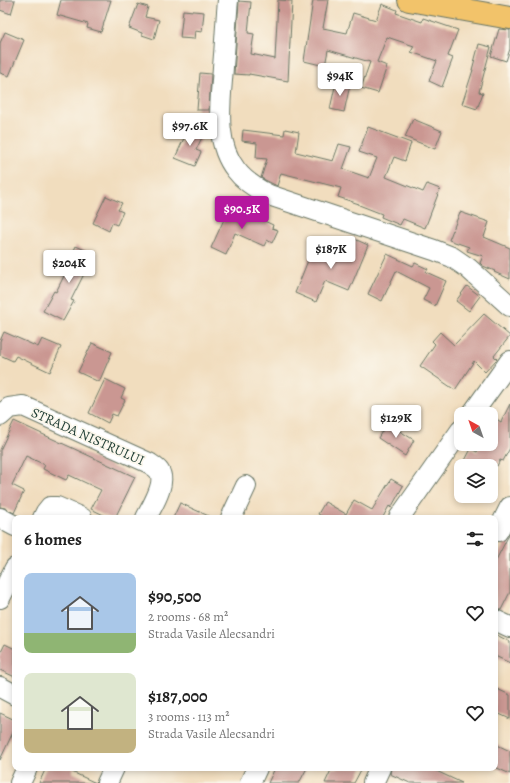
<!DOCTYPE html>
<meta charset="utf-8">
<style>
body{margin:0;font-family:Alegreya,serif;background:#f6f6f6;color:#222;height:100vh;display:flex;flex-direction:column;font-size:15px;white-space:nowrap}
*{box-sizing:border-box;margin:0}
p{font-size:13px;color:#767676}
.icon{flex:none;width:22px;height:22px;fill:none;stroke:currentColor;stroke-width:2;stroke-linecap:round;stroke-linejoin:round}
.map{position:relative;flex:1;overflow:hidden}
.drawer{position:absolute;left:12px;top:515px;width:486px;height:256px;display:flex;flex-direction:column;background:#fff;border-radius:8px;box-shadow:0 2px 6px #0003}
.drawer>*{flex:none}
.needle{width:26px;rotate:320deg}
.tools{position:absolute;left:454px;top:407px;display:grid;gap:8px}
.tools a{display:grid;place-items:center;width:44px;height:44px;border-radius:8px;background:#fff;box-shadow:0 2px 6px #0003;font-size:20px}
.price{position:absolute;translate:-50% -34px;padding:0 9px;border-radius:4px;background:#fff;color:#222;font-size:13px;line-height:26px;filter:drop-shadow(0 1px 2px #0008)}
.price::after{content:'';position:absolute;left:50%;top:24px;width:12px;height:9px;margin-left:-6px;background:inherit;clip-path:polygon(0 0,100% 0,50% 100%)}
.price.active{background:#b5179e;color:#fff}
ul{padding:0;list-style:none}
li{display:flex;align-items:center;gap:12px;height:100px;padding:0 12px}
li span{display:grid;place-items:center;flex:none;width:112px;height:80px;border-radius:8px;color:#555}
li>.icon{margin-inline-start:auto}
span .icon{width:48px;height:48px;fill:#fffc;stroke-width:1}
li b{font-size:17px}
h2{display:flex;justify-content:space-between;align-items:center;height:48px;padding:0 12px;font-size:17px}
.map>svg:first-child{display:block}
.building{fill:#ca9792}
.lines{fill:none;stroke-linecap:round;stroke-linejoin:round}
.minor-casing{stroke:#687564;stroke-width:22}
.major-casing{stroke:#687564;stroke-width:24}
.minor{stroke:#fff;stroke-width:20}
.major{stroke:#f2c36a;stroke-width:22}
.labels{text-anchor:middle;stroke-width:3.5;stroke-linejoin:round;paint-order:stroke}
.street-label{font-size:14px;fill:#1f3d34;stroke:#fbf7ec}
</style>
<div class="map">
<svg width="510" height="783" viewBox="0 0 510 783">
<rect width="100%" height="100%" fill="#fbf7ec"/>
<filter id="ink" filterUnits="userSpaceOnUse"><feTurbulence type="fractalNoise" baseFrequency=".025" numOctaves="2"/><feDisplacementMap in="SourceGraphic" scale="8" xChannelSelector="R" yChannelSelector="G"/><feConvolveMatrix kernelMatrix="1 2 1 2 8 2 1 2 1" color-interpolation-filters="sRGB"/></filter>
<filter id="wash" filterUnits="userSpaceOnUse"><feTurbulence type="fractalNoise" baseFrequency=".012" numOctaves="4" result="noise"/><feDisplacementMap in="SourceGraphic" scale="16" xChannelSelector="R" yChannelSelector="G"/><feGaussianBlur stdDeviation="0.9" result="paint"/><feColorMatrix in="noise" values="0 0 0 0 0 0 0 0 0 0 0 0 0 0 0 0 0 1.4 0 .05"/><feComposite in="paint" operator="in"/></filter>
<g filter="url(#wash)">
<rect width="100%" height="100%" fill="#f1ddbe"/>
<g id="blocks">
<g class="building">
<path d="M0 0H15L11 14 0 10Z"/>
<path d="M61 0H111L101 32 87 28 88 24 57 15Z"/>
<path d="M278 0 292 1 288 81 249 74V75L234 74 239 1 251 2 248 33 254 34 251 54 275 59Z"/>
<path d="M313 0H328L323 28 347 33 353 13 376 20 382 4 397 10 396 13 422 22 423 18 458 30 448 56 453 58 442 87 429 81 437 61 411 52 414 46 387 37 377 62 387 66 378 93 361 88 370 62 328 50 325 66 304 61Z"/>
<path d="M138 4 148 7 145 17 159 20 154 39 142 35V33L129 28Z"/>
<path d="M183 10 204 12 202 32 195 31 194 39 180 38Z"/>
<path d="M499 29 510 30V49L506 61 491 56Z"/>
<path d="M5 32 24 40 9 76 0 73V43Z"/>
<path d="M479 44 491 47 479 92 483 93 477 109 462 104 473 70H472Z"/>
<path d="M200 73 211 74 209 110H197Z"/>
<path d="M336 82 350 85 344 112 330 109Z"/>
<path d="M413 119 442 131 435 149 405 137Z"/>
<path d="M189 127 204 133 196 150 201 152 195 166 175 158Z"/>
<path d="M368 127 411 143 405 161 394 157 386 177 423 192 427 184 440 189 425 228 403 219 400 225 381 217 382 214 359 205V204L338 197 341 188 281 173 277 186 261 178 267 159 256 158 257 143 242 141 243 130 284 135 285 129 299 132 296 152 333 161 339 144 351 147 343 169 369 178 377 158 359 152Z"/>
<path d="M106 196 122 203 118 210 123 212 117 225 112 223 109 231 93 223Z"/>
<path d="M231 204 245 210V212L273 225 272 228 278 230 272 243 267 240 264 246 235 233 226 255 211 248Z"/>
<path d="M460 212 489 222 484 237 510 248V279L494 272 495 271 483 266 480 263 483 256 467 251 469 247 449 240Z"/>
<path d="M350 237 368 245 349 291 325 281 316 302 295 293 313 248 341 259Z"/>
<path d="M76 246 94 254 71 300 74 301 63 321 43 311 54 291 56 292 69 266 67 265Z"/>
<path d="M387 254 413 266 415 263 428 269 426 272 446 281 435 306 423 300 429 288 396 271 382 301 368 294Z"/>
<path d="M467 286 480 296 469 311 456 301Z"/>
<path d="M484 314 510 336 494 356 497 359 485 372 474 361 455 390 420 366 435 344 432 341 440 332 454 345Z"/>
<path d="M4 332 38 347 42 339 61 347 50 372 16 356 13 361 0 355V341Z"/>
<path d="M92 343 112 352 99 382 78 372Z"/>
<path d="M105 379 125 389 121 398 125 400 117 416 112 414 108 423 89 413Z"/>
<path d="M510 404V448L503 461 500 460 497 466H462L471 449 477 452 481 444H491V425L495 418 501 422Z"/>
<path d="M14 421 135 477 115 518H110L91 509 101 490 69 475 66 480 43 469 45 465 26 456 12 485 24 491 14 513 5 508 0 507V450Z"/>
<path d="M387 423 414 440 405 456 378 438Z"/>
<path d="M391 479 403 486 391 508 389 506 383 517 384 518H325L318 514 325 502 346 514 354 500 372 510Z"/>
<path d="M180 503 213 518H173Z"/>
<path d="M510 533V592L501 610 495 609V562Z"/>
<path d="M495 634 510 642V663L495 656Z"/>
<path d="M5 644 15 649V677L0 670V654Z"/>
<path d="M495 688 510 695V719L495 712Z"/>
<path d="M0 713 15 720V728L0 760Z"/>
<path d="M495 744 510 751V774L495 767Z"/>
<path d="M46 768H74L72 772 96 783H39Z"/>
<path d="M275 768H307L299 783H268Z"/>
<path d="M332 768H362L354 783H325Z"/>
<path d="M391 768H430L462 783H410L390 774Z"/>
</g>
</g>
</g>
<g filter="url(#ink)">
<use href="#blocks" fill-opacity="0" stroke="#687564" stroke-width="1"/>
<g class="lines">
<defs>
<g id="minor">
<path d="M228 0C226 22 225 45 223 67 221 100 213 141 236 170 245 182 257 189 269 195L434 250 452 257 468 268 510 306"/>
<path d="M472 414 510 361"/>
<path d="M0 416 9 408 23 406 149 463C152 465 157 468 159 471 167 483 152 506 146 518"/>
<path d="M0 518 15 526"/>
<path d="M43 518 46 512 50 507H57L82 518"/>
<path d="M231 518 246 486"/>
<path d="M399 518 461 430"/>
<path d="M498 531 510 507"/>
<path d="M0 598 15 568"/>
<path d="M495 620 510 627"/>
<path d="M0 687 15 695"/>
<path d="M20 783 27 768"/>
<path d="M107 783 114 768"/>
<path d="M250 783 257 768"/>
<path d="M373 783 380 768"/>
</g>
<path id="major" d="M409 0 510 18"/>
</defs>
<use href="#minor" class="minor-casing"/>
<use href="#major" class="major-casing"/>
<use href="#minor" class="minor"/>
<use href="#major" class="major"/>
</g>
</g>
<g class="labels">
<g class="street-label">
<text transform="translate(88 436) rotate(24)" y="5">STRADA NISTRULUI</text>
</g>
</g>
</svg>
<div class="tools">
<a><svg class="needle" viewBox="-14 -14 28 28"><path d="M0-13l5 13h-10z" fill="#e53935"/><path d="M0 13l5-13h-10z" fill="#767676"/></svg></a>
<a><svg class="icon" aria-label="layers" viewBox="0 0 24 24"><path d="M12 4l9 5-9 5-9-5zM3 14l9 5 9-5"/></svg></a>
</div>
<b class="price" style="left:340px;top:97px">$94K</b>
<b class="price" style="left:190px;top:147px">$97.6K</b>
<b class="price active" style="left:242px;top:230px">$90.5K</b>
<b class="price" style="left:331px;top:270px">$187K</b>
<b class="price" style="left:69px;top:284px">$204K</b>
<b class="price" style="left:396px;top:439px">$129K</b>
<section class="drawer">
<h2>6 homes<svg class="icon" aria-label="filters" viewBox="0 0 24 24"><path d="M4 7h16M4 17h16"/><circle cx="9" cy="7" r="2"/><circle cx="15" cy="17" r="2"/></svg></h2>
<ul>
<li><span style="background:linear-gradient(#a9c7e8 75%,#8fb573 0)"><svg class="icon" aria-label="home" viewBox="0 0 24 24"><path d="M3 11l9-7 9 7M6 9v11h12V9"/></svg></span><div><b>$90,500</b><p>2 rooms · 68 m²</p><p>Strada Vasile Alecsandri</p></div><svg class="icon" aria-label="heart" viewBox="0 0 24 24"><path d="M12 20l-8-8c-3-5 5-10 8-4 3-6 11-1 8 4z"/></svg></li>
<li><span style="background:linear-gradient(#dfe7d0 70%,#c2b280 0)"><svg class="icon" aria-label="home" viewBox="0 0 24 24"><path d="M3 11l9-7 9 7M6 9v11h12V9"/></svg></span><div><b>$187,000</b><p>3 rooms · 113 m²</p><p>Strada Vasile Alecsandri</p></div><svg class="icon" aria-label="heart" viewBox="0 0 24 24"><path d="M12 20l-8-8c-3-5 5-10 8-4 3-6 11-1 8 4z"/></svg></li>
</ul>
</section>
</div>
